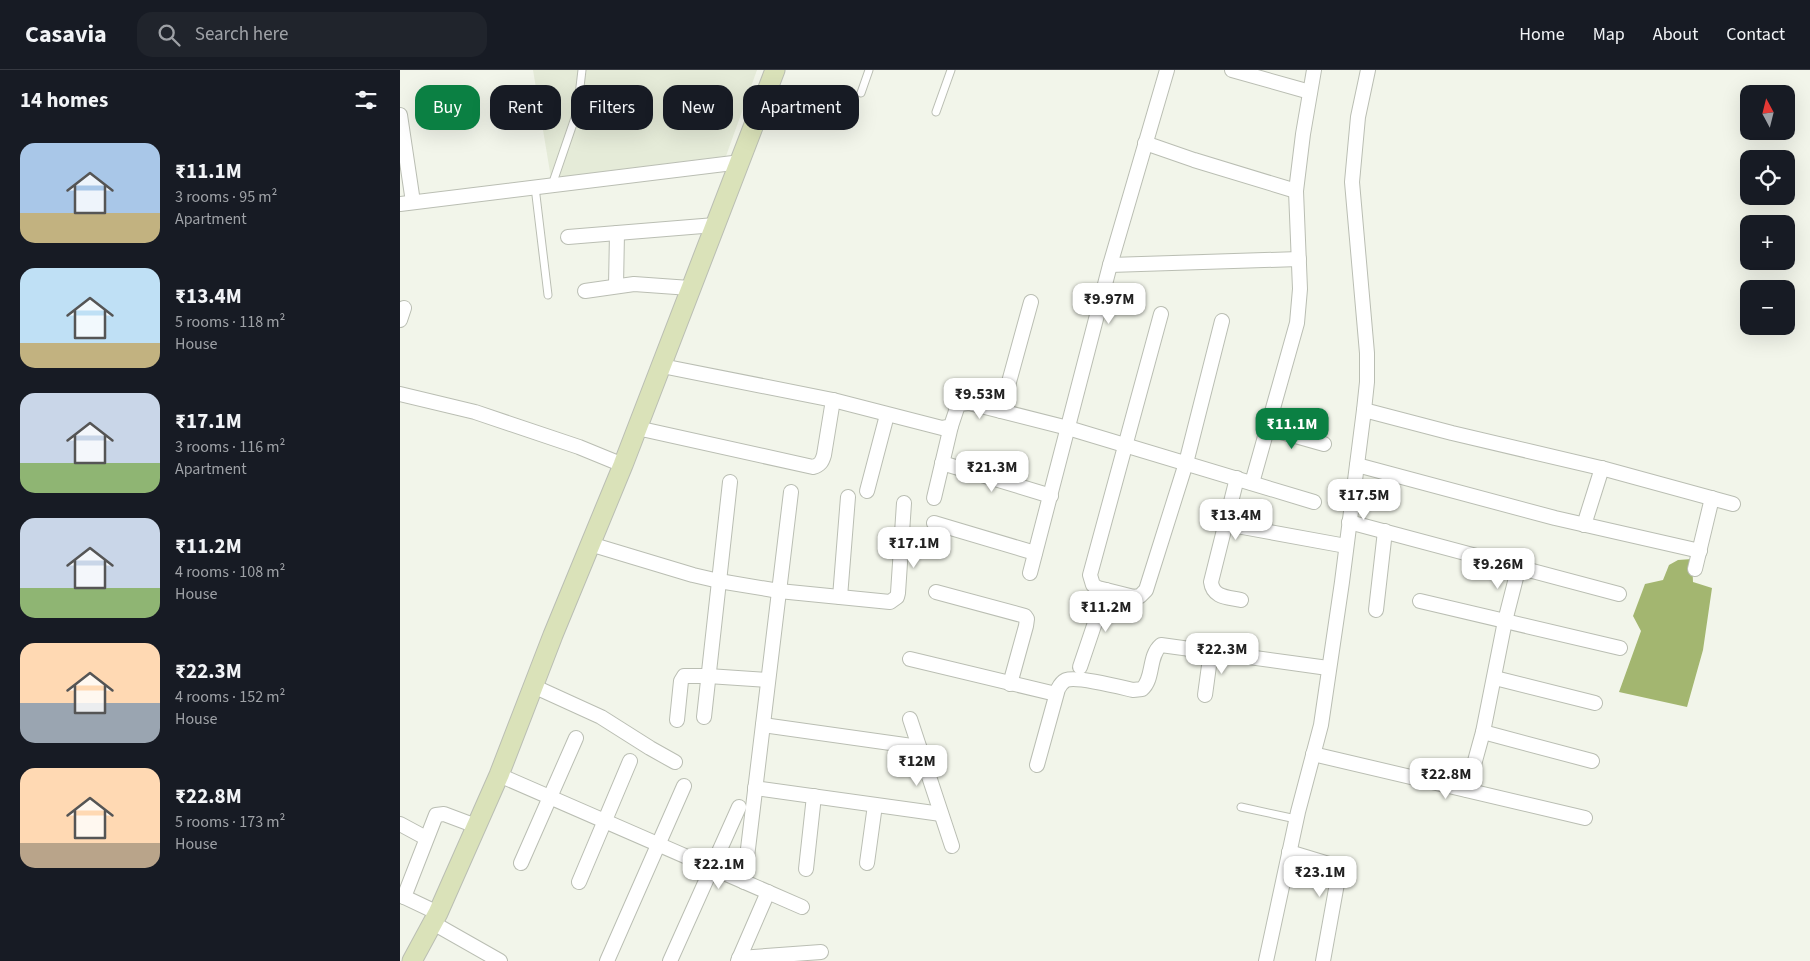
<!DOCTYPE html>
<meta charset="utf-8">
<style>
body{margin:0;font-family:"Source Sans 3",sans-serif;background:#20242c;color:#f1f3f6;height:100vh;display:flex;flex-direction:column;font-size:19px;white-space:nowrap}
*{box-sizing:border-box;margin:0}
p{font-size:16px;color:#9ea1a6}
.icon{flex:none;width:28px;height:28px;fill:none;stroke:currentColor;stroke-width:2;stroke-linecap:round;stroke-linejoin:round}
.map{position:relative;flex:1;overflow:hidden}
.panel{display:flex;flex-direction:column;background:#171b24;width:400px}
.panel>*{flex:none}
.top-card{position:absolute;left:15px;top:15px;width:475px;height:45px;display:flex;gap:10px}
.needle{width:32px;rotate:353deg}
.buttons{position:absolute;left:1340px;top:15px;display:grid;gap:10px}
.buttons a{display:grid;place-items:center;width:55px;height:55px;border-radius:10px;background:#171b24;box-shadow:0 5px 20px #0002;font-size:25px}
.price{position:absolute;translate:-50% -42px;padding:0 11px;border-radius:10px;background:#fff;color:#222;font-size:16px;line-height:32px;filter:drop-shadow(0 1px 2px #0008)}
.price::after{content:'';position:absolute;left:50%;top:30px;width:15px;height:11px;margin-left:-8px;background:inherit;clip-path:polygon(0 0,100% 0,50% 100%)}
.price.active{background:#0b8043;color:#fff}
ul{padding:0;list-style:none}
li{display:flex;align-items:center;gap:15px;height:125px;padding:0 20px}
li span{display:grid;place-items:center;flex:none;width:140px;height:100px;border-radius:15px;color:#555}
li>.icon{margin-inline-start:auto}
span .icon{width:60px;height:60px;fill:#fffc;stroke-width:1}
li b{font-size:21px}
h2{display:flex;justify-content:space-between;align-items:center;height:60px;padding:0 20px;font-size:21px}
.chip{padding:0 18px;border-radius:15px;background:#171b24;box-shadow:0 5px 20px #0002;font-size:18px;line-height:45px}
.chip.active{background:#0b8043;color:#fff}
header{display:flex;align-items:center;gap:30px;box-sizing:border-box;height:70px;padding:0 25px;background:#171b24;border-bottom:1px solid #363941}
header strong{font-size:24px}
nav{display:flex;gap:28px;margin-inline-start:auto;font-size:18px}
.search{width:350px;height:45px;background:#20242c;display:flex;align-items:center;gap:12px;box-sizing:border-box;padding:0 18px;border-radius:15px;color:#9ea1a6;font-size:19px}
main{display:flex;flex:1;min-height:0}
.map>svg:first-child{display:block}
.built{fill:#e5ebd8}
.water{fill:#a3b670}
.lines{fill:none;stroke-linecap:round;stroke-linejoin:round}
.lane-casing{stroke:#babeb3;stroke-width:9}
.street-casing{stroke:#babeb3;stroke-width:16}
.secondary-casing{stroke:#babeb3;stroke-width:21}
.lane{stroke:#fff;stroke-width:7}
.street{stroke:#fff;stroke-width:14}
.secondary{stroke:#dae2b9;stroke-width:19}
</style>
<header>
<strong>Casavia</strong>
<div class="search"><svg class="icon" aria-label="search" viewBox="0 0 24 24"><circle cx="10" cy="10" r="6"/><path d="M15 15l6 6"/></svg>Search here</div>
<nav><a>Home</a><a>Map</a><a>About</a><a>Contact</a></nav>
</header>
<main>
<section class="panel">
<h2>14 homes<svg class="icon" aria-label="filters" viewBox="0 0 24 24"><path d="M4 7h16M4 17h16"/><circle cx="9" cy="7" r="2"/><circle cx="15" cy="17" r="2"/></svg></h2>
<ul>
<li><span style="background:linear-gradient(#a9c7e8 70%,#c2b280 0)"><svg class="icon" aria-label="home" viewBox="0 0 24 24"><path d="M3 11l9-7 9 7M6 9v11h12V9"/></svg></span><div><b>₹11.1M</b><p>3 rooms · 95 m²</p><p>Apartment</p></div></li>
<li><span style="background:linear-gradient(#bfe0f5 75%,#c2b280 0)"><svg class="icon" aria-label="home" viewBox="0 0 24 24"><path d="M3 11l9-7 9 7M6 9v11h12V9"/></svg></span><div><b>₹13.4M</b><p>5 rooms · 118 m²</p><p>House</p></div></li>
<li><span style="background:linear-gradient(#c9d6e8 70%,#8fb573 0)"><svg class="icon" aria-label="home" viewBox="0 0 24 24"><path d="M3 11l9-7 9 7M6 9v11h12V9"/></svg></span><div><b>₹17.1M</b><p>3 rooms · 116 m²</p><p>Apartment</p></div></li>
<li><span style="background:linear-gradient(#c9d6e8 70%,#8fb573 0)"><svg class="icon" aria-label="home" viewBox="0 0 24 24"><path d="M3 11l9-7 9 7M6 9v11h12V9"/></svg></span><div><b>₹11.2M</b><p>4 rooms · 108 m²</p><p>House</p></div></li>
<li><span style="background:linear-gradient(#ffd9b3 60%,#9aa5b1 0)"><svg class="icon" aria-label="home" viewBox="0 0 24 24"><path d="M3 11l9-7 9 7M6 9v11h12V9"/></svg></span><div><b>₹22.3M</b><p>4 rooms · 152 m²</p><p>House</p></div></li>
<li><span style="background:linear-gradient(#ffd9b3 75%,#b9a48a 0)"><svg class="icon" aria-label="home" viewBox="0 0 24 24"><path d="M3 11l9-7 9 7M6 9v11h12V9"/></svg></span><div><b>₹22.8M</b><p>5 rooms · 173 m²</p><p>House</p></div></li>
</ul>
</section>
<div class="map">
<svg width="1410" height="891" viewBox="0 0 1410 891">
<rect width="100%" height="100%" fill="#f2f5ea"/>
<path class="built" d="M133 0H357L326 86 151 108Z"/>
<path class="water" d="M1292 489 1293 512 1312 518 1303 580 1287 637 1219 622 1241 561 1233 546 1245 514 1263 510 1269 495 1278 490Z"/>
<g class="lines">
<defs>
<g id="lane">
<path d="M461 23 469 0"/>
<path d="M536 42 551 0"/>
<path d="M152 115 177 42 182 0"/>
<path d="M135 117 148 225"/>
<path d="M841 737 896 749"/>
</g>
<g id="street">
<path d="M832 0 910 22"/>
<path d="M0 45 13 132"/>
<path d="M745 73 794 90 896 121"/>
<path d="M0 134 341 92"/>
<path d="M168 167 315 155"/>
<path d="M710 195 899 189"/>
<path d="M216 216 217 163"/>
<path d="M185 221 234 214 290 218"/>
<path d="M761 244 690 505 693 515 698 518 734 527 740 526 746 520 786 393 822 251"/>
<path d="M0 250 4 238"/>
<path d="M262 296 433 330 542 358 551 356 557 338 560 334 569 333 668 358 914 432"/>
<path d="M0 324 75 342 179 377 223 395"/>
<path d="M964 340 1052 363 1205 399 1333 434"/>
<path d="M601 341 631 232"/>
<path d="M237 358 413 397C420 395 422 392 424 385L433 330"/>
<path d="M867 358 924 374"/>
<path d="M542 393 651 426"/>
<path d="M957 395 1155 448 1300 481"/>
<path d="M837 408 811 512C813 528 828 527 841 530"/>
<path d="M852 413 897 253 900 219 896 121 903 64 914 0"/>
<path d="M467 421 487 345"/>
<path d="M534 428 551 356"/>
<path d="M949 452 1219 524"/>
<path d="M534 453 635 483"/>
<path d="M1184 455 1202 398"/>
<path d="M837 456 946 476"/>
<path d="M190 474 293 505 319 511 379 521 490 532 497 527 498 523 504 433"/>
<path d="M1119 496 1105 551 1083 662 1192 691"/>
<path d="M1295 499 1312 428"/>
<path d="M630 503 710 195 767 0"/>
<path d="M536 522 625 546 627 549 626 556 610 614"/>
<path d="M440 527 448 427"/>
<path d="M1020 531 1220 578"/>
<path d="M976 540 985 461"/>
<path d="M510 589 656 624"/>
<path d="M680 597 706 520"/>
<path d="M1095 608 1195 633"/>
<path d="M133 616 201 647 250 678 275 692"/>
<path d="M805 625 811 581"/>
<path d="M304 647 330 412"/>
<path d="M510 649 552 776"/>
<path d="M277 650 281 611 284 606H308L368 610"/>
<path d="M363 655 519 677"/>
<path d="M913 684 1185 748"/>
<path d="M637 695 658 619C660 615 662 612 666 610 677 606 720 617 733 620L742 619C754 609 748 586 761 575L928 598"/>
<path d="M99 705 402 837"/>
<path d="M355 718 541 744"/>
<path d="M1067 720 1083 662"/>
<path d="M0 754 26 768"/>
<path d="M889 782 932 795 938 800V808L923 891"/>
<path d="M121 793 176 668"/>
<path d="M467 793 475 735"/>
<path d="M406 799 414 726"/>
<path d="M179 812 230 691"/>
<path d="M344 812 391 422"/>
<path d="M0 825 38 843"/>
<path d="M4 827 36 745 44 744 76 756"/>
<path d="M33 853 100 891"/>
<path d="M339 888 421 882"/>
<path d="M207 891 284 716"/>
<path d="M270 891 339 737"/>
<path d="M338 891 368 822"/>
<path d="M866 891 898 742 921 655 942 512 964 340 967 312V283L952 112 958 47 968 0"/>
</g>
<path id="secondary" d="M12 891 38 843 99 705 153 565 223 395 375 0"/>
</defs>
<use href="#lane" class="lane-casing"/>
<use href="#street" class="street-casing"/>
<use href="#secondary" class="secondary-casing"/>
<use href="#lane" class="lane"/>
<use href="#street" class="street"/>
<use href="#secondary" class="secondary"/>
</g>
</svg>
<div class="buttons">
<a><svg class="needle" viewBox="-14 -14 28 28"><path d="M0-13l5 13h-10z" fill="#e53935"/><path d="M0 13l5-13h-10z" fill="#9ea1a6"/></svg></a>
<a><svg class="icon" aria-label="locate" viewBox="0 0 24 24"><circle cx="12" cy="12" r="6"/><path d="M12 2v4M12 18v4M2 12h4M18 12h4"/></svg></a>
<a>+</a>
<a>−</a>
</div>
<b class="price" style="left:709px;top:255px">₹9.97M</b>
<b class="price" style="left:580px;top:350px">₹9.53M</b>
<b class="price active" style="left:892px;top:380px">₹11.1M</b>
<b class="price" style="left:592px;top:423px">₹21.3M</b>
<b class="price" style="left:964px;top:451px">₹17.5M</b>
<b class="price" style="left:836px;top:471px">₹13.4M</b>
<b class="price" style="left:514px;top:499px">₹17.1M</b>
<b class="price" style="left:1098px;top:520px">₹9.26M</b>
<b class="price" style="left:706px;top:563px">₹11.2M</b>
<b class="price" style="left:822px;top:605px">₹22.3M</b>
<b class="price" style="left:517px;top:717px">₹12M</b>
<b class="price" style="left:1046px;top:730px">₹22.8M</b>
<b class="price" style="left:319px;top:820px">₹22.1M</b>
<b class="price" style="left:920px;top:828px">₹23.1M</b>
<div class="top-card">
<a class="chip active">Buy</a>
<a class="chip">Rent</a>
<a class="chip">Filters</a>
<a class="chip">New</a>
<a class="chip">Apartment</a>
</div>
</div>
</main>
